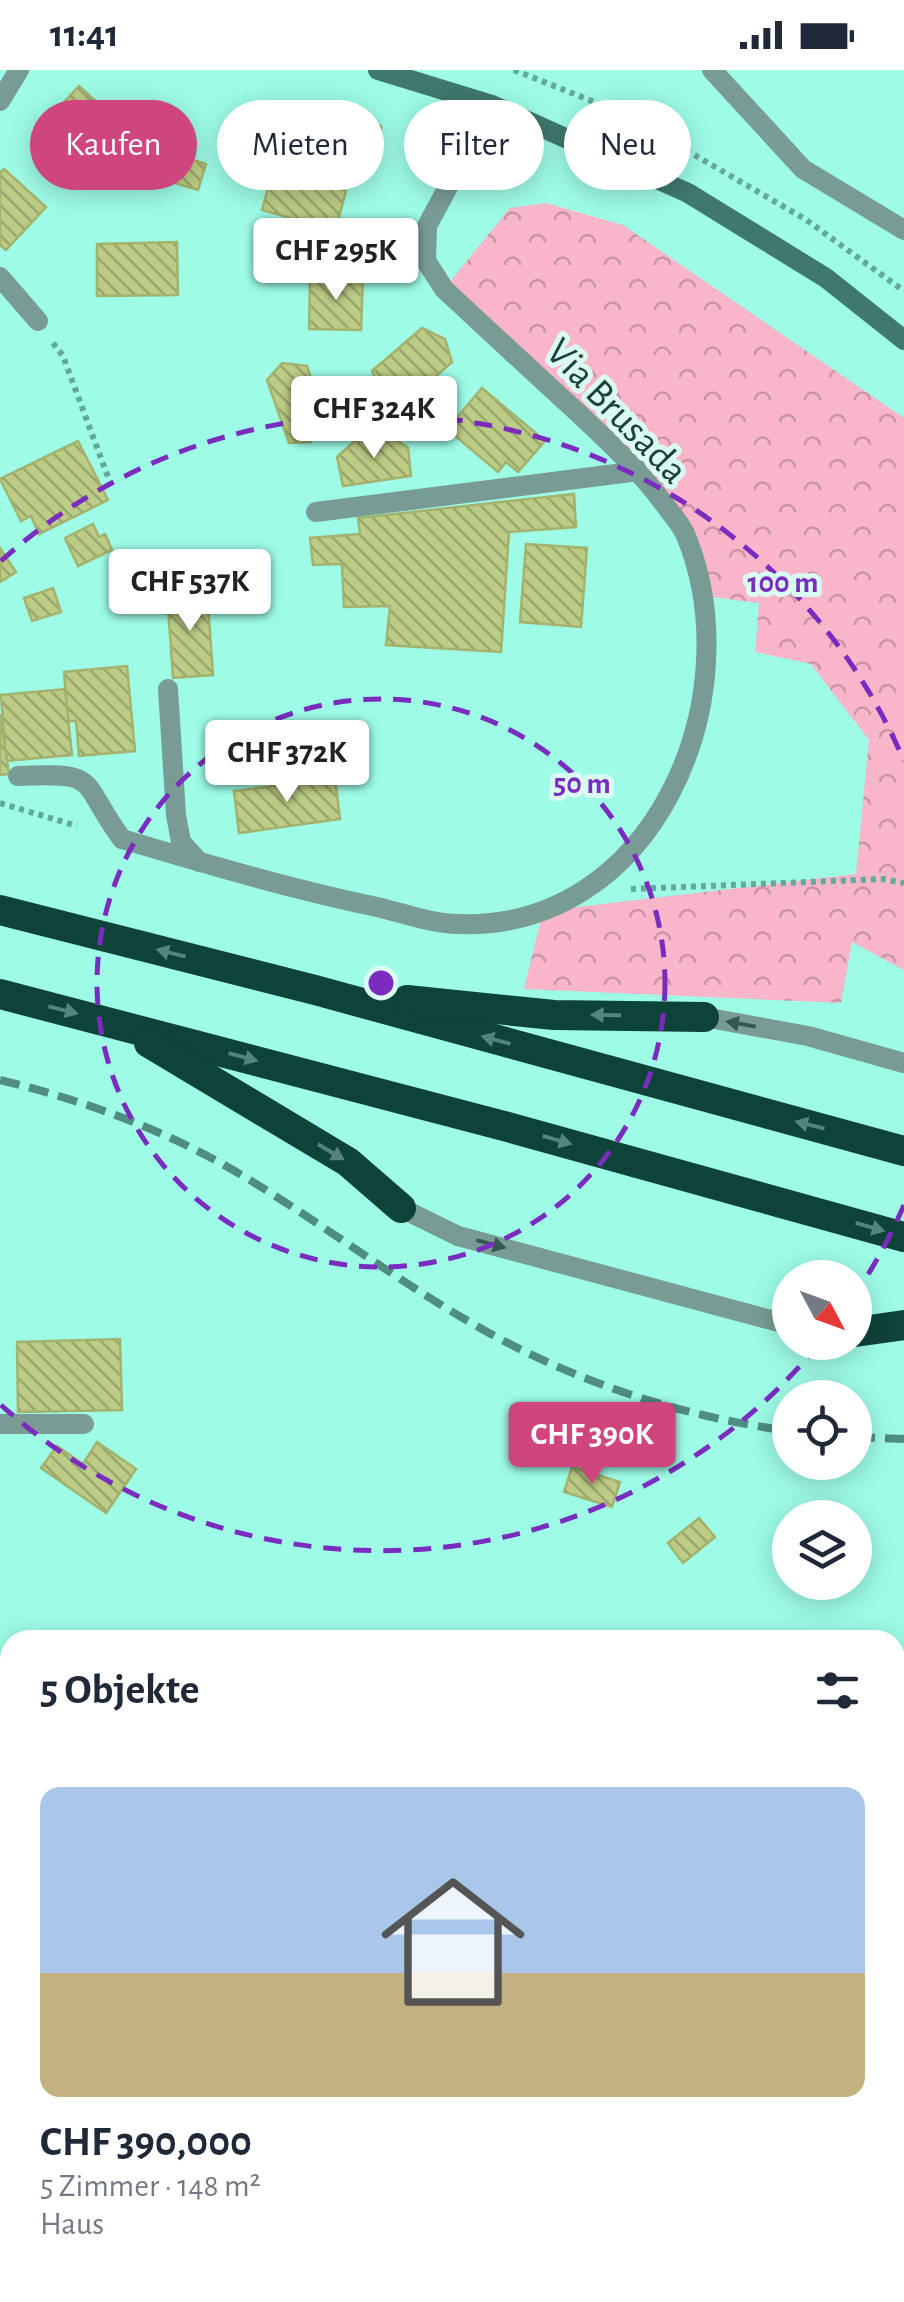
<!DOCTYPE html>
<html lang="de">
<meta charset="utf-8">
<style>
body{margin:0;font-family:"Alegreya Sans",sans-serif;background:#f6f6f7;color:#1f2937;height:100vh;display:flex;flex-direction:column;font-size:38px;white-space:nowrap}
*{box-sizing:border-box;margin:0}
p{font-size:32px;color:#747a83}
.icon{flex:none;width:55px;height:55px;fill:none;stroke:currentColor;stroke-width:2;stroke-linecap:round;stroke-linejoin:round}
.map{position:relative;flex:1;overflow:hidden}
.side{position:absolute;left:0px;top:1560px;width:905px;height:672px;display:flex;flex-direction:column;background:#fff;border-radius:30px 30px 0 0;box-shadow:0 5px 25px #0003}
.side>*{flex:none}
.top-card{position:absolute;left:30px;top:30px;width:845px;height:90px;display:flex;gap:20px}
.needle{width:65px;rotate:131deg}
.buttons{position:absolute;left:772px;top:1190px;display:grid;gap:20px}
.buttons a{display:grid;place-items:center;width:100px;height:100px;border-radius:50%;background:#fff;box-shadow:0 5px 25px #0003;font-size:50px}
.price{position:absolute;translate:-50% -85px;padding:0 22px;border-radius:10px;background:#fff;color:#222;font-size:32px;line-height:65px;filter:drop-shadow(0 2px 5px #0008)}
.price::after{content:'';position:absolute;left:50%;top:60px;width:30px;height:22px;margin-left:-15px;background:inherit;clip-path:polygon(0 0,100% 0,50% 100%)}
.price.on{background:#cf457e;color:#fff}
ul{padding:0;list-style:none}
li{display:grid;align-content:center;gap:20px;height:530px;padding:0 40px}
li+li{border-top:2px solid #e0e1e3}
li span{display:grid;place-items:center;height:310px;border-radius:20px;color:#555}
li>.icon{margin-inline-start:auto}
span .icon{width:180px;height:180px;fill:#fffc;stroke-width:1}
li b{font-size:42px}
h2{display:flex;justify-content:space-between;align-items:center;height:120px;padding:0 40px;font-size:42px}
.tag{padding:0 35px;border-radius:45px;background:#fff;box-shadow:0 5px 25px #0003;font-size:35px;line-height:90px}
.tag.on{background:#cf457e;color:#fff}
.status{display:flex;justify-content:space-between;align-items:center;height:70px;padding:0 50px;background:#fff;direction:ltr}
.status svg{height:28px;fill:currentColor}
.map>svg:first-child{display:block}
.forest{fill:url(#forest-crowns)}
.building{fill:url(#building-back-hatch);stroke:#a3b26d;stroke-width:2.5}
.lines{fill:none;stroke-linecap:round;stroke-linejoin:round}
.path{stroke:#63a99a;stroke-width:6;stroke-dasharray:5 5;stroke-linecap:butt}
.lane{stroke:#789c94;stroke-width:20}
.street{stroke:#789c94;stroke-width:20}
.secondary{stroke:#3f786d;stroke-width:20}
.highway{stroke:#0e433a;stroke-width:30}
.rail{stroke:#4f8d80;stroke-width:8;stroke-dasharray:20 10;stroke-linecap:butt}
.oneway{fill:#55847b}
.oneway2{fill:#325851}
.ring{fill:none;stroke:#7b2cbf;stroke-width:5;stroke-dasharray:18 12}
.labels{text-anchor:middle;stroke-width:10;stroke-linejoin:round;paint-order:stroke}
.street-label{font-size:40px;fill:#1a423b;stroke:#d9fcf3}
.centre{fill:#7b2cbf;stroke:#d9fcf3;stroke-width:5}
.ring-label{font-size:30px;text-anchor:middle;font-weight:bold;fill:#7b2cbf;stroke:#d9fcf3;stroke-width:10;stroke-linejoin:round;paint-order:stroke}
</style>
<div class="status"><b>11:41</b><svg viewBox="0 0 49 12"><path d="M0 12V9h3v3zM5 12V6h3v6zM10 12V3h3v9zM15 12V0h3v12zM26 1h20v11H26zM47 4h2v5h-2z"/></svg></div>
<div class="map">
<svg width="904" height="2232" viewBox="0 0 904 2232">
<defs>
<pattern id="forest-crowns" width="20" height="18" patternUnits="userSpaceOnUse" patternTransform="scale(2.5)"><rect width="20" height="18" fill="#f9b5ca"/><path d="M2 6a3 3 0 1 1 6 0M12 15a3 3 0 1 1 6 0" fill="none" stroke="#c995a5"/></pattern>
<pattern id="building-back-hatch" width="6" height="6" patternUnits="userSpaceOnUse" patternTransform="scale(2.5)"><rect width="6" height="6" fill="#bccc85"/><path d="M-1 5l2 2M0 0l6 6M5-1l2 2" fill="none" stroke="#98a76e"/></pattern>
</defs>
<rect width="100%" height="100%" fill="#9dfbe6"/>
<path class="forest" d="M546 133 623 155 904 348V900L852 872 841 933 524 919 543 841 856 804 869 670 811 594 755 582 759 533 704 526 685 463 444 219 510 138Z"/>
<g class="building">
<path d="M79 16 134 67 88 116 34 65Z"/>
<path d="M317 40 381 56V79L368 98 309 84 304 59Z"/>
<path d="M166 81 206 94 198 120 158 108Z"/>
<path d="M4 99 46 137 6 180 0 175V103Z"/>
<path d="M273 100 346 121 335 161 262 140Z"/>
<path d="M177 172 178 225 97 226V174Z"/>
<path d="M310 207 363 208 361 260 309 259Z"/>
<path d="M422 258 445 269 452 292 403 336 380 322 372 301Z"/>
<path d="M282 293 307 296 327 358 310 372 289 373 267 310Z"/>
<path d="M482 318 545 371 518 402 506 392 498 402 447 359Z"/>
<path d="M390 365 408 378 411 406 343 416 337 387 357 369Z"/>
<path d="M78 371 108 430 39 464 31 446 21 451 0 409Z"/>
<path d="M574 424 576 457 509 462 501 582 386 575 390 536 344 537 342 494 313 495 310 468 360 464 358 448Z"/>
<path d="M93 454 99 467 105 464 112 480 78 496 65 468Z"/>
<path d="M526 474 587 478 581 557 520 552Z"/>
<path d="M0 478 16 502 0 512Z"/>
<path d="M53 518 61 542 32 551 24 528Z"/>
<path d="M207 519 213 605 173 608 167 522Z"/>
<path d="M127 596 135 681 79 686 76 651H68L64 602Z"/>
<path d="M65 619 72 685 6 691 1 625Z"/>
<path d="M0 644 9 704 0 705Z"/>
<path d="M335 708 340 749 239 763 234 721Z"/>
<path d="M120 1269 122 1340 18 1342 17 1272Z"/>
<path d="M97 1372 136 1399 106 1443 41 1398 57 1376 83 1394Z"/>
<path d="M572 1397 620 1412 612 1437 564 1422Z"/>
<path d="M699 1448 715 1467 683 1493 668 1473Z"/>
<path d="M904 1723V1777L895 1781V1727Z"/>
<path d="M10 1882V2016L0 2019V1886Z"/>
<path d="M0 2061 10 2066V2095L0 2115Z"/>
<path d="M895 2172 904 2177V2194L895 2209Z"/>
<path d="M719 2222H887L882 2232H735Z"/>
</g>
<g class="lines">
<g class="path">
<path d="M514 0 622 43 805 149 904 221"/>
<path d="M53 273 63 286 111 415"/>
<path d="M0 733 77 756"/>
<path d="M631 819 883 809 904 813"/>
</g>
<g class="lane">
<path d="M0 207 38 251"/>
<path d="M316 442 639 401"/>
<path d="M168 619 176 745 181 772 199 792"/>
<path d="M18 706C103 702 78 710 122 769"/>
<path d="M704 947 808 966 904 993"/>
<path d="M401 1138 458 1166 790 1255"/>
<path d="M0 1354H84"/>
</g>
<g class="street">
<path d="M712 0 803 99 904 160"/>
<path d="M0 31 19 0"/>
<path d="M122 769C206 794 291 819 377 837 403 843 432 854 459 854 654 861 752 627 686 466 682 455 672 445 665 435 639 400 609 372 577 342 532 301 488 260 444 219L426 191 427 156 492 35"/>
<path d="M436 2222 442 2232"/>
</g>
<path class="secondary" d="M378 0 492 35 688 123 826 208 904 270"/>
<g class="highway">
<path d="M0 840 315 920 904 1081"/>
<path d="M0 924 504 1056 904 1167"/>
<path d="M407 930 554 945 704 947"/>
<path d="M149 973 348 1092 401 1138"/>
<path d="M855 1262 904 1255"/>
</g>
<g class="rail">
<path d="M0 1010C82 1030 160 1058 233 1100 320 1151 400 1214 489 1263 582 1314 684 1347 790 1361"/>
<path d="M855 1367 904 1369"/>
</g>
</g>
<defs><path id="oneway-solid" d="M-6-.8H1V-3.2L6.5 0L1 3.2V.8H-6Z" transform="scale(2.5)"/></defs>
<g class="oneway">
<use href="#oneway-solid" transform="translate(171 883) rotate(-166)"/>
<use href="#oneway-solid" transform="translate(63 940) rotate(14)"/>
<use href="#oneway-solid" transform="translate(606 945) rotate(-179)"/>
<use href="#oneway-solid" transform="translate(496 970) rotate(-165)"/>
<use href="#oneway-solid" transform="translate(243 987) rotate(15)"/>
<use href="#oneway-solid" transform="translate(810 1055) rotate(-166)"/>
<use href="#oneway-solid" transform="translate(557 1070) rotate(16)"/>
<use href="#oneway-solid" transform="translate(331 1082) rotate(31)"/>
<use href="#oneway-solid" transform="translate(870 1157) rotate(16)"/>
</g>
<g class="oneway2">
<use href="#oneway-solid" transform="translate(741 954) rotate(-170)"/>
<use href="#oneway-solid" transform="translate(491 1174) rotate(15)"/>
</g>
<g class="ring">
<circle cx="381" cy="913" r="284"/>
<path d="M904 1135A568 568 0 0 1 857 1222M819 1274A568 568 0 0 1 1 1335M1 491A568 568 0 0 1 904 691"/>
</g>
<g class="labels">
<g class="street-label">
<text transform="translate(618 340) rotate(46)" y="14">Via Brusada</text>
</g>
</g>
<circle cx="381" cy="913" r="15" class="centre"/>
<g class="ring-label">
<text x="783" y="522">100 m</text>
<text x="582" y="723">50 m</text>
</g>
</svg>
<div class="buttons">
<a><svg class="needle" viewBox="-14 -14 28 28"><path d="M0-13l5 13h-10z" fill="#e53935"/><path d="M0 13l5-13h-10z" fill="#747a83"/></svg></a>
<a><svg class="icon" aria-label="locate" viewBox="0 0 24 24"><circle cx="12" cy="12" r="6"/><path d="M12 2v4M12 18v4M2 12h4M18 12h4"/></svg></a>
<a><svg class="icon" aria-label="layers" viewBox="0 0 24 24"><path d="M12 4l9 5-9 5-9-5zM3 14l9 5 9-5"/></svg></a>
</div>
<b class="price" style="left:336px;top:233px">CHF 295K</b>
<b class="price" style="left:374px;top:391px">CHF 324K</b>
<b class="price" style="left:190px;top:564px">CHF 537K</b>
<b class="price" style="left:287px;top:735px">CHF 372K</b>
<b class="price on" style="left:592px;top:1417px">CHF 390K</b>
<div class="top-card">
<a class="tag on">Kaufen</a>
<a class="tag">Mieten</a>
<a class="tag">Filter</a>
<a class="tag">Neu</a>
</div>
<section class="side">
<h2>5 Objekte<svg class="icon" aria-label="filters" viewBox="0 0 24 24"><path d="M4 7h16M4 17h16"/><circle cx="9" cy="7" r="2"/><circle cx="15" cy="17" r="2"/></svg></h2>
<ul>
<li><span style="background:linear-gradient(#a9c7e8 60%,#c2b280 0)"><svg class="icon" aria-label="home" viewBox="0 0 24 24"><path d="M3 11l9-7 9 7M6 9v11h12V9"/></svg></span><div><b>CHF 390,000</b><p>5 Zimmer · 148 m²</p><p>Haus</p></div></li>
</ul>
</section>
</div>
